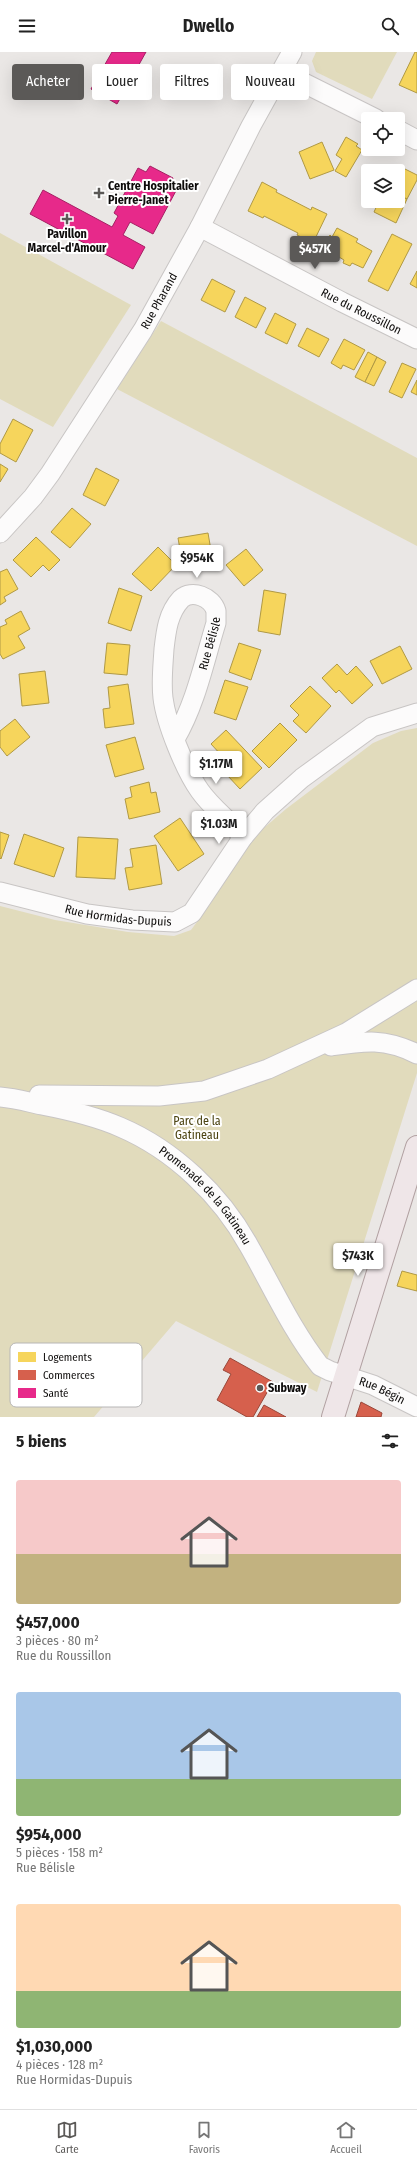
<!DOCTYPE html>
<html lang="fr">
<meta charset="utf-8">
<style>
body{margin:0;font-family:"Fira Sans Condensed",sans-serif;background:#f6f6f6;color:#222;height:100vh;display:flex;flex-direction:column;font-size:15px;white-space:nowrap}
*{box-sizing:border-box;margin:0}
p{font-size:13px;color:#767676}
.icon{flex:none;width:22px;height:22px;fill:none;stroke:currentColor;stroke-width:2;stroke-linecap:round;stroke-linejoin:round}
.map{position:relative;height:1365px;overflow:hidden}
.sheet{display:flex;flex-direction:column;background:#fff;flex:1}
.sheet>*{flex:none}
.guide{position:absolute;left:12px;top:12px;width:393px;height:36px;display:flex;gap:8px}
.controls{position:absolute;left:361px;top:60px;display:grid;gap:8px}
.controls a{display:grid;place-items:center;width:44px;height:44px;border-radius:4px;background:#fff;box-shadow:0 4px 16px #0002;font-size:20px}
.price{position:absolute;translate:-50% -34px;padding:0 9px;border-radius:4px;background:#fff;color:#222;font-size:13px;line-height:26px;filter:drop-shadow(0 1px 2px #0008)}
.price::after{content:'';position:absolute;left:50%;top:24px;width:12px;height:9px;margin-left:-6px;background:inherit;clip-path:polygon(0 0,100% 0,50% 100%)}
.price.on{background:#5b5957;color:#fff}
ul{padding:0;list-style:none}
li{display:grid;align-content:center;gap:8px;height:212px;padding:0 16px}
li span{display:grid;place-items:center;height:124px;border-radius:4px;color:#555}
li>.icon{margin-inline-start:auto}
span .icon{width:72px;height:72px;fill:#fffc;stroke-width:1}
li b{font-size:17px}
h2{display:flex;justify-content:space-between;align-items:center;height:48px;padding:0 16px;font-size:17px}
.tag{padding:0 14px;border-radius:4px;background:#fff;box-shadow:0 4px 16px #0002;font-size:14px;line-height:36px}
.tag.on{background:#5b5957;color:#fff}
header{display:flex;justify-content:space-between;align-items:center;height:52px;padding:0 16px;background:#fff;font-size:18px;font-weight:700}
.dock{display:flex;justify-content:space-around;align-items:center;height:56px;border-top:1px solid #e0e0e0;background:#fff;font-size:11px;color:#767676}
.dock a{display:grid;justify-items:center;gap:2px}
.dock .on{color:#5b5957}
.map>svg:first-child{display:block}
.green{fill:#e1dbbc}
.homes{fill:#f6d55c;stroke:#b09944}
.shops{fill:#d6604d;stroke:#9a4739}
.health{fill:#e7298a;stroke:#a62064}
.lines{fill:none;stroke-linecap:round;stroke-linejoin:round}
.minor-casing{stroke:#c8c5c4;stroke-width:21}
.major-casing{stroke:#b1a0a1;stroke-width:24}
.minor{stroke:#fcfbfb;stroke-width:19}
.major{stroke:#efe6e8;stroke-width:22}
.poi-dot{fill:#5b5957;stroke:#fff;stroke-width:1.5}
.labels{text-anchor:middle;stroke-width:4;stroke-linejoin:round;paint-order:stroke}
.poi-label{font-size:12px;font-weight:bold;fill:#0e0c0b;stroke:#fff;text-anchor:start}
.street-label{font-size:12px;fill:#0e0c0b;stroke:#fff}
.park-label{font-size:12px;fill:#4b4311;stroke:#fff}
.key{fill:#fff;stroke:#b7b6b6;stroke-width:1}
.key-label{font-size:11px;fill:#0e0c0b}
</style>
<header><svg class="icon" aria-label="menu" viewBox="0 0 24 24"><path d="M4 6h16M4 12h16M4 18h16"/></svg>Dwello<svg class="icon" aria-label="search" viewBox="0 0 24 24"><circle cx="10" cy="10" r="6"/><path d="M15 15l6 6"/></svg></header>
<div class="map">
<svg width="417" height="1365" viewBox="0 0 417 1365">
<rect width="100%" height="100%" fill="#eae7e5"/>
<g class="green">
<path d="M316 0H397L372 47 316 20 312 9Z"/>
<path d="M0 181 131 253 53 375 0 347Z"/>
<path d="M161 269 417 406V494L117 337Z"/>
<path d="M417 676V1021L317 1340 176 1269 94 1365H0V854L55 868 128 880 174 884 191 878 211 851 243 794 286 757 373 691 401 679Z"/>
</g>
<g class="homes">
<path d="M415 0H417V41L399 33Z"/>
<path d="M346 85 358 92 356 94 362 98 346 125 335 119 342 107 336 103Z"/>
<path d="M322 90 334 118 310 127 299 100Z"/>
<path d="M397 113 417 123V128L407 147 398 143V119H395Z"/>
<path d="M262 130 277 138 276 140 311 158 312 155 327 162 313 191 297 183 298 181 264 164 263 166 248 159Z"/>
<path d="M398 143 407 147 396 171 374 160 379 149H398Z"/>
<path d="M337 176 358 187 356 190 372 199 363 216 352 211 350 214 343 211 344 208 339 205 338 208 324 201 330 189 327 188 330 183 332 185Z"/>
<path d="M392 182 412 192 388 239 368 229Z"/>
<path d="M417 219V236L410 232Z"/>
<path d="M212 227 235 239 225 260 201 248Z"/>
<path d="M245 245 266 256 256 276 235 265Z"/>
<path d="M275 261 296 272 287 292 265 281Z"/>
<path d="M307 276 329 287 319 305 298 294Z"/>
<path d="M344 287 365 298 354 318 343 313 341 317 331 311Z"/>
<path d="M368 300 377 305 365 330 355 325Z"/>
<path d="M377 305 386 310 374 334 365 330Z"/>
<path d="M402 311 416 317 402 346 389 340Z"/>
<path d="M417 328V343L411 340Z"/>
<path d="M13 367 33 378 16 410 0 401V392Z"/>
<path d="M0 412 8 417 0 430Z"/>
<path d="M96 416 119 428 105 454 83 443Z"/>
<path d="M72 456 91 472 70 496 51 480Z"/>
<path d="M208 481 212 504 182 509 178 486Z"/>
<path d="M36 485 60 508 49 519 43 513 31 525 13 508Z"/>
<path d="M158 495 176 513 151 539 132 522Z"/>
<path d="M246 497 263 518 244 534 226 513Z"/>
<path d="M7 517 18 537 4 545 6 549 0 553V520Z"/>
<path d="M119 536 142 544 131 579 108 571Z"/>
<path d="M264 538 286 542 280 583 258 579Z"/>
<path d="M21 559 30 577 18 584 25 596 3 607 0 602V575L7 572 5 568Z"/>
<path d="M107 591 130 593 127 623 104 621Z"/>
<path d="M239 591 261 598 251 628 229 620Z"/>
<path d="M400 594 412 617 382 632 370 609Z"/>
<path d="M337 612 347 623 356 614 373 633 352 652 339 638 336 641 322 626Z"/>
<path d="M45 619 49 651 22 654 19 622Z"/>
<path d="M225 628 248 635 236 668 214 661Z"/>
<path d="M128 632 134 672 105 676 103 657 110 656 108 635Z"/>
<path d="M310 634 331 654 306 681 293 669 299 663 290 654Z"/>
<path d="M15 667 30 685 7 704 0 695V679Z"/>
<path d="M280 671 297 688 269 716 252 699Z"/>
<path d="M226 678 262 716 240 737 227 723 231 718 221 707 223 705 211 692Z"/>
<path d="M135 685 144 717 115 725 106 693Z"/>
<path d="M149 730 151 741 156 740 160 760 129 767 125 747 132 745 130 735Z"/>
<path d="M180 766 204 802 178 819 154 784Z"/>
<path d="M0 780 9 783 1 807 0 806Z"/>
<path d="M24 782 64 796 54 825 14 812Z"/>
<path d="M78 785 118 787 115 827 76 825Z"/>
<path d="M156 793 162 832 129 838 125 816 133 815 130 797Z"/>
<path d="M402 1219 417 1223V1239L397 1234Z"/>
</g>
<g class="shops">
<path d="M230 1306 273 1330 253 1365H247L217 1348 231 1322 223 1318Z"/>
<path d="M361 1350 382 1361 381 1365H356Z"/>
<path d="M264 1353 286 1365H257Z"/>
</g>
<g class="health">
<path d="M112 0H146L117 52 91 37Z"/>
<path d="M150 114 173 126 171 131 178 135 153 182 130 170 123 183 145 195 133 217 30 162 43 138 112 175 118 164 114 161 138 116 146 120Z"/>
</g>
<g class="lines">
<defs>
<g id="minor">
<path d="M282 20 376 67"/>
<path d="M398 78 417 88"/>
<path id="s1" d="M200 175 342 250 417 287"/>
<path id="s2" d="M0 481 33 445 50 422 143 278 200 175 251 74 292 0"/>
<path id="s3" d="M175 687C196 651 204 610 216 571 216 567 216 562 216 559 212 545 192 537 181 547 168 561 166 579 164 597 163 614 161 630 163 646 166 671 185 718 200 739 212 756 230 769 243 785"/>
<path id="s4" d="M0 840 87 862 132 868 175 870 192 861 243 785 265 759 302 726 372 675 417 661"/>
<path d="M331 994C365 989 385 986 417 1002"/>
<path d="M39 1043 159 1044 204 1039 268 1017 346 981 417 937"/>
<path id="s5" d="M0 1045C14 1046 28 1050 42 1053 68 1058 95 1064 120 1075 174 1098 221 1143 249 1194 272 1234 291 1277 320 1314L330 1319 373 1333 417 1355"/>
</g>
<path id="major" d="M333 1365 417 1095"/>
</defs>
<use href="#minor" class="minor-casing"/>
<use href="#major" class="major-casing"/>
<use href="#minor" class="minor"/>
<use href="#major" class="major"/>
</g>
<g class="poi-dot">
<path d="M97 135h4v4h4v4h-4v4h-4v-4h-4v-4h4z"/>
<path d="M65 161h4v4h4v4h-4v4h-4v-4h-4v-4h4z"/>
<circle cx="260" cy="1336" r="4"/>
</g>
<g class="labels">
<g class="poi-label">
<text x="108" y="138">Centre Hospitalier<tspan x="108" dy="14">Pierre-Janet</tspan></text>
<text x="67" y="186" text-anchor="middle">Pavillon<tspan x="67" dy="14">Marcel-d'Amour</tspan></text>
<text x="268" y="1340">Subway</text>
</g>
<g class="street-label">
<text dy="4" stroke="none"><textPath href="#s2" startOffset="282">Rue Pharand</textPath></text>
<text dy="4" stroke="none"><textPath href="#s1" startOffset="182">Rue du Roussillon</textPath></text>
<text dy="4" stroke="none"><textPath href="#s3" startOffset="102">Rue Bélisle</textPath></text>
<text dy="4" stroke="none"><textPath href="#s4" startOffset="121">Rue Hormidas-Dupuis</textPath></text>
<text dy="4" stroke="none"><textPath href="#s5" startOffset="235">Promenade de la Gatineau</textPath></text>
<text dy="4" stroke="none"><textPath href="#s5" startOffset="509">Rue Bégin</textPath></text>
</g>
<g class="park-label">
<text x="197" y="1073">Parc de la<tspan x="197" dy="14">Gatineau</tspan></text>
</g>
</g>
<rect x="10" y="1291" width="132" height="64" rx="6" class="key"/>
<rect x="18" y="1300" width="18" height="10" fill="#f6d55c"/>
<rect x="18" y="1318" width="18" height="10" fill="#d6604d"/>
<rect x="18" y="1336" width="18" height="10" fill="#e7298a"/>
<g class="key-label">
<text x="43" y="1309">Logements</text>
<text x="43" y="1327">Commerces</text>
<text x="43" y="1345">Santé</text>
</g>
</svg>
<div class="controls">
<a><svg class="icon" aria-label="locate" viewBox="0 0 24 24"><circle cx="12" cy="12" r="6"/><path d="M12 2v4M12 18v4M2 12h4M18 12h4"/></svg></a>
<a><svg class="icon" aria-label="layers" viewBox="0 0 24 24"><path d="M12 4l9 5-9 5-9-5zM3 14l9 5 9-5"/></svg></a>
</div>
<b class="price on" style="left:315px;top:218px">$457K</b>
<b class="price" style="left:197px;top:527px">$954K</b>
<b class="price" style="left:216px;top:733px">$1.17M</b>
<b class="price" style="left:219px;top:793px">$1.03M</b>
<b class="price" style="left:358px;top:1225px">$743K</b>
<div class="guide">
<a class="tag on">Acheter</a>
<a class="tag">Louer</a>
<a class="tag">Filtres</a>
<a class="tag">Nouveau</a>
</div>
</div>
<section class="sheet">
<h2>5 biens<svg class="icon" aria-label="filters" viewBox="0 0 24 24"><path d="M4 7h16M4 17h16"/><circle cx="9" cy="7" r="2"/><circle cx="15" cy="17" r="2"/></svg></h2>
<ul>
<li><span style="background:linear-gradient(#f6c9c9 60%,#c2b280 0)"><svg class="icon" aria-label="home" viewBox="0 0 24 24"><path d="M3 11l9-7 9 7M6 9v11h12V9"/></svg></span><div><b>$457,000</b><p>3 pièces · 80 m²</p><p>Rue du Roussillon</p></div></li>
<li><span style="background:linear-gradient(#a9c7e8 70%,#8fb573 0)"><svg class="icon" aria-label="home" viewBox="0 0 24 24"><path d="M3 11l9-7 9 7M6 9v11h12V9"/></svg></span><div><b>$954,000</b><p>5 pièces · 158 m²</p><p>Rue Bélisle</p></div></li>
<li><span style="background:linear-gradient(#ffd9b3 70%,#8fb573 0)"><svg class="icon" aria-label="home" viewBox="0 0 24 24"><path d="M3 11l9-7 9 7M6 9v11h12V9"/></svg></span><div><b>$1,030,000</b><p>4 pièces · 128 m²</p><p>Rue Hormidas-Dupuis</p></div></li>
</ul>
</section>
<nav class="dock">
<a class="on"><svg class="icon" aria-label="map" viewBox="0 0 24 24"><path d="M3 6l6-2 6 2 6-2v14l-6 2-6-2-6 2zM9 4v14M15 6v14"/></svg>Carte</a>
<a><svg class="icon" aria-label="saved" viewBox="0 0 24 24"><path d="M7 4h10v16l-5-4-5 4z"/></svg>Favoris</a>
<a><svg class="icon" aria-label="home" viewBox="0 0 24 24"><path d="M3 11l9-7 9 7M6 9v11h12V9"/></svg>Accueil</a>
</nav>
